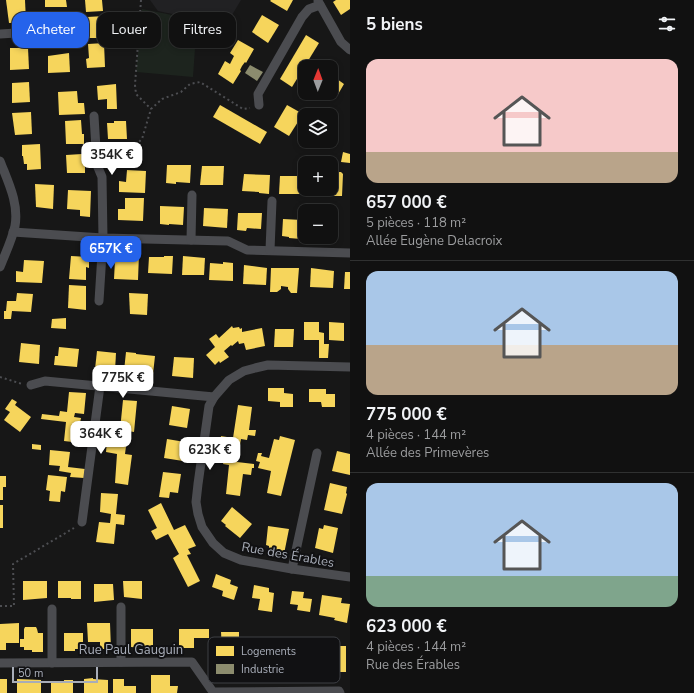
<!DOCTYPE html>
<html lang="fr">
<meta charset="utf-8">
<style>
body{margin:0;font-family:"Nunito Sans",sans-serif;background:#1a1a1a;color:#f1f3f6;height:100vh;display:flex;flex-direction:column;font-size:15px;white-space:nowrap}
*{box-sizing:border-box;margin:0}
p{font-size:13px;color:#9c9d9f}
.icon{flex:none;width:22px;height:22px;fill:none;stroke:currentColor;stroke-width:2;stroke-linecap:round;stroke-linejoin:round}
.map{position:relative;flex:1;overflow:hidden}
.drawer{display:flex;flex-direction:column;background:#111;width:344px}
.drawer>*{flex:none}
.banner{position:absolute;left:12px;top:12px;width:278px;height:36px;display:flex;gap:8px}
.needle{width:26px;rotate:1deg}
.tools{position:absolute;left:298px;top:60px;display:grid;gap:8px}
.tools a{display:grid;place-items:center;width:40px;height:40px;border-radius:8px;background:#111;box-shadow:0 2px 6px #0003,0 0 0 1px #303131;font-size:20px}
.scale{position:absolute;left:12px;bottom:10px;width:86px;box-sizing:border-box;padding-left:4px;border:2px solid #a8adb8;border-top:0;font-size:11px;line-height:14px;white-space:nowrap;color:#a8adb8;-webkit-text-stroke:3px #111113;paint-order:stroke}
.price{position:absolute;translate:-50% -34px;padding:0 9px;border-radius:8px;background:#fff;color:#222;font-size:13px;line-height:26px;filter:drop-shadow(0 1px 2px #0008)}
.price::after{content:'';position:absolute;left:50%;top:24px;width:12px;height:9px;margin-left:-6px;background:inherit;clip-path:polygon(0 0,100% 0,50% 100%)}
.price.active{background:#2563eb;color:#fff}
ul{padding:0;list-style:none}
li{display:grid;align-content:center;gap:8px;height:212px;padding:0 16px}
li+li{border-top:1px solid #303131}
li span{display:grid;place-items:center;height:124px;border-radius:12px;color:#555}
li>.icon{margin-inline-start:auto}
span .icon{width:72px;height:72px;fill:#fffc;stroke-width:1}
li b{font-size:17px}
h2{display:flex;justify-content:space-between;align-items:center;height:48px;padding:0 16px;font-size:17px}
.chip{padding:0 14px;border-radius:12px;background:#111;box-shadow:0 2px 6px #0003,0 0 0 1px #303131;font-size:14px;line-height:36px}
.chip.active{background:#2563eb;color:#fff}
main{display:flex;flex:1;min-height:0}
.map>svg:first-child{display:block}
.built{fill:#212123}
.green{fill:#1d241e}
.homes{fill:#f6d55c}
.industry{fill:#8c8c6e}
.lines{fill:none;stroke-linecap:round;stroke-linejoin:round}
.path{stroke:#4d4e52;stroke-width:2;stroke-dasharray:2 3;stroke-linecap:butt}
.street{stroke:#4b4c50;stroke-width:9}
.labels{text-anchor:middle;stroke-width:4;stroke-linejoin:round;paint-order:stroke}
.street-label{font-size:13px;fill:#a8adb8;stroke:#111113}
.key{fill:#111113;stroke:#3e4045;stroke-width:1}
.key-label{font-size:11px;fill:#a8adb8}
</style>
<main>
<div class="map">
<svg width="350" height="693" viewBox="0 0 350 693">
<rect width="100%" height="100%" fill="#171717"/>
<path class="built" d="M150 0H241L226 25 158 11Z"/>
<path class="green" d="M142 9 197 20 193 77 136 72Z"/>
<g class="homes">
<path d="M6 0H25L26 22 9 23Z"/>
<path d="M45 0H66L67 7H45Z"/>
<path d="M85 0H102L103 11 86 12Z"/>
<path d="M271 0H293L287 11 270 1Z"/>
<path d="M336 0H350V9L341 15 333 2Z"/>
<path d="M262 15 279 25 268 43 252 32Z"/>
<path d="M105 16 106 38H87L86 30H88L87 17Z"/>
<path d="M306 35 319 43 292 87 280 79Z"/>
<path d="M238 40 254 49 246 63 245 62 242 66 240 70 241 71 233 84 218 74 225 61 230 64 234 56 230 53Z"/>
<path d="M104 43 105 67 87 68 86 59 89 58 88 44Z"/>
<path d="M10 48H28L29 69 10 70Z"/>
<path d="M69 53 70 72 48 73V56Z"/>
<path d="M331 70 339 75 337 79 344 84 337 96 331 92Z"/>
<path d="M29 82 30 102 12 103V83Z"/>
<path d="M116 84 117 109H107V99L98 100 97 86Z"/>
<path d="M77 91 78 103H84L85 114 59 115 58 92Z"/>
<path d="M220 105 267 132 260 144 213 117Z"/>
<path d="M287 105 303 114 289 136 274 127Z"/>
<path d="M31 112 32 134 15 135 12 113Z"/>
<path d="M81 120 82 134H84V144H66L65 121Z"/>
<path d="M114 121H126L127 139H108L107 123H114Z"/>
<path d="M40 144 41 169 27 170V164H24L23 156H22V145Z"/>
<path d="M343 152 350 154V163L341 162Z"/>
<path d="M82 154V161H85V173H67L66 155Z"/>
<path d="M167 165H191L190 183 176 182V184L166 183Z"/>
<path d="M202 166H224L223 185H200Z"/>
<path d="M127 170 146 171 145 193 119 192V181L126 182Z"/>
<path d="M335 172H341L343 174 342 196H318V189H331V178H332L333 174Z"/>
<path d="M244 174 270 175 269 194 259 193V192L242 191Z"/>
<path d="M280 176H302L301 194H279Z"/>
<path d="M35 184 54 185 53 209 36 207Z"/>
<path d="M68 190 91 191 90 217 80 216V210L67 209Z"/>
<path d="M125 198H144L143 221 118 220V209H125Z"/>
<path d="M160 206 184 207 183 225 169 224V225L160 224Z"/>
<path d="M204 208 228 209 227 228 203 226Z"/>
<path d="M238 213H262L261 229 247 228 246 231 237 230Z"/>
<path d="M283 219 302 220 301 239 289 238V237L282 236Z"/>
<path d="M128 254H139L138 280 114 279 115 260H127Z"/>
<path d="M71 256 89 257V268L86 267V280L69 279Z"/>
<path d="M164 256H173L172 274 148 273 149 257H164Z"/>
<path d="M183 256 205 258 204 275H182Z"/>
<path d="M24 260 44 261 42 283 16 282V271L23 272Z"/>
<path d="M223 262 233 263V281L209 280 210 263 223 264Z"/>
<path d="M244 265 267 268 266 285 243 284Z"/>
<path d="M271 268H299L297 293H291L288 289V287L281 286V289L277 292H270Z"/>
<path d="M311 268 334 271 333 288 310 287Z"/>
<path d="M345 272H350V289H344Z"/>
<path d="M69 285 86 286V310L68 308Z"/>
<path d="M17 293 33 294 31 312 12 311 11 319H4V311H6L7 301H16Z"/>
<path d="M129 293 148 294 147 315 130 314Z"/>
<path d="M66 318V329L51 328 52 319Z"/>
<path d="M304 322H319V332L324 333V344H329L328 358H319V340H304Z"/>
<path d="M329 322 344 323V341L329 340Z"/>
<path d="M232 326 233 328 239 327 240 329 242 328V332L262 328 265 346 246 350 244 343 239 344 238 341 232 346 231 345 224 351 229 357 220 363 219 361 215 365 206 355 215 347 209 339 216 334 219 338Z"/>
<path d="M275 329H294L293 347H274Z"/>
<path d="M21 343 40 345 39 364 19 362Z"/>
<path d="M59 347 79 349 77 367 54 365 55 356H58Z"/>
<path d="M97 351 116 353 115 371 95 369Z"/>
<path d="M126 352 136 353V354L155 356 153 374 124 371Z"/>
<path d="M174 357 194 358 193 378 172 376Z"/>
<path d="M268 388H284V393L293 394V407H280V402L268 401Z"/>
<path d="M309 389H326V394H335V407H322L321 402H309Z"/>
<path d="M69 392 86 393 84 414 75 413 74 417 81 418 80 423H83L81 443 64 441 66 422 41 419 42 414 59 416 60 411 67 412Z"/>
<path d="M12 399 17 402 15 405 31 417 20 432 4 420 10 412 5 409Z"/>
<path d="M123 400 137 401 134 432 128 431 125 454 132 455 128 485 115 483 117 454 106 452 108 429 120 430Z"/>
<path d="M238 405 252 407 249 430H256L255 436 248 435 247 440 241 439 237 462 254 464V468H252L251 475 243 474 240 496 226 494 229 465 223 464 224 460 218 459 221 436 233 438Z"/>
<path d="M172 406 190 409 187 428 169 425Z"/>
<path d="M280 436 295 440 281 496 267 493 271 471 258 468 260 462 256 461 258 453H262L261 456 269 458 274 439 279 440Z"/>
<path d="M167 439 185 442 183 461 164 458Z"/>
<path d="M32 444 41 445V450L32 449Z"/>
<path d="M50 450 70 452 68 467 85 469 84 478 70 477 71 473 59 471 60 466 49 465Z"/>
<path d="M337 451 350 454V475L332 471Z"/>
<path d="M163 472 181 474 178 493 170 492 169 498 159 497Z"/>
<path d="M48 475 67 477 65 492 61 491 60 502 49 501 50 491 46 490Z"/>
<path d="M0 476H6V487H3V500H0Z"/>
<path d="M330 483 347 487 346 493 347 494 342 514 324 510Z"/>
<path d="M101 493 118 494 116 514 125 515 124 525 116 524 114 544 96 542 99 522 110 523 111 514 100 512Z"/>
<path d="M161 503 174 530 185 525 196 546 188 549 191 554 187 555 200 581 188 587 173 558 179 554 168 534 156 540 151 531 157 528 148 510Z"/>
<rect x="0" y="505" width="3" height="23"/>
<path d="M232 507 252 524 240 538 225 526 226 525 221 521Z"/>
<path d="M324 525 338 528 333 553 315 548 319 528 323 529Z"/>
<path d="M268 526 289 529 284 554 269 552V546L266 545Z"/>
<path d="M216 574 231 580 230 584 238 587 234 600 222 596 223 591 212 587Z"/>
<path d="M23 581H47V598L23 600Z"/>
<path d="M58 581H81V599H71V598H58Z"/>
<path d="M123 581H142V599L124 597Z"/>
<path d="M94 584H113L114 600 94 602Z"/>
<path d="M254 585 269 588V592L274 593 272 612 258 610 260 599 252 598Z"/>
<path d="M292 591 304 592 303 598 312 599 310 612 297 610 298 605 290 604Z"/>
<path d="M322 595 342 598 341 603 350 604 347 623 334 620 335 618 319 615Z"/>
<path d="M19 623V643H6V650H0V624Z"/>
<path d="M87 623H110L111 649H100V642H88Z"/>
<path d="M25 627H36L37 629 38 633H43V652H32V650H24V647H20V639H24V629Z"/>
<path d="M131 629H153V649L131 647Z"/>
<path d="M179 629H209V638H194V648H179Z"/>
<path d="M221 632H239V650L222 651Z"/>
<path d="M64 633H83V649H75V651H64Z"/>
<path d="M322 646H346V672H334V665H322Z"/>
<path d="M151 675H170V686H178L177 693H151Z"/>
<path d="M93 678V679L108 680V693H84V679Z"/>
<rect x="0" y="679" width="7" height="14"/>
<path d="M17 679 41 680V693H17Z"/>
<path d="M113 679H124V686H136V693H113Z"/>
<path d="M64 680H73V693H51V681H64Z"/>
</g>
<path class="industry" d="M250 65 263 72 257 81 245 73Z"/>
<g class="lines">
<g class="path">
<path d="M141 0 135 85 136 94 151 109"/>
<path d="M110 169 142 139 151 109 162 99 181 92 190 84 200 82 243 109 250 108"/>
<path d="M0 377 22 384"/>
<path d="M0 606H14L13 564 74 528"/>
</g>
<g class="street">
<path d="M318 1 341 42 350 50"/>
<path d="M0 34 65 30"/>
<path d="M259 105 258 94 302 17 309 9 320 5"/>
<path d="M94 116 97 165 102 177 103 238 99 301"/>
<path d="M0 161C8 182 19 203 15 226 12 240 5 254 0 267"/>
<path d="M13 232 103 238 228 241 247 250 350 253"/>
<path d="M191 240 192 195"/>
<path d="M270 250 272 201"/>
<path d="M350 367 268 365 255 368 244 371 229 380 214 397 209 406 198 484 196 502 198 514 202 527 213 543 224 553 241 560 292 569 350 577"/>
<path d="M31 385 45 381 214 397"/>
<path d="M82 522 100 386"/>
<path d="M292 569 317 453"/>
<path d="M121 662V607"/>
<path d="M0 663 192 662 213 692 339 691 340 693"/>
<path d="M52 663V609"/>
</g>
</g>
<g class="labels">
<g class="street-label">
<text transform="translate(288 554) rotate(10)" y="5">Rue des Érables</text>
<text x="131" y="654">Rue Paul Gauguin</text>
</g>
</g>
<rect x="208" y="637" width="132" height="46" rx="6" class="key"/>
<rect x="216" y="646" width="18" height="10" fill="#f6d55c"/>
<rect x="216" y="664" width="18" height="10" fill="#8c8c6e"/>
<g class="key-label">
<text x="241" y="655">Logements</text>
<text x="241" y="673">Industrie</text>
</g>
</svg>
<div class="tools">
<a><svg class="needle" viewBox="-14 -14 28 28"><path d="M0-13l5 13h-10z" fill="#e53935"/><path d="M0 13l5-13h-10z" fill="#9c9d9f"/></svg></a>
<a><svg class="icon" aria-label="layers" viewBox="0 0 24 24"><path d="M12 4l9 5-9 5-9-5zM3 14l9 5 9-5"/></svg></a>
<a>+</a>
<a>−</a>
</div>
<div class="scale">50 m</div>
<b class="price" style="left:112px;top:176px">354K €</b>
<b class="price active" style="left:111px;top:270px">657K €</b>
<b class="price" style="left:123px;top:399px">775K €</b>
<b class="price" style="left:101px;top:455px">364K €</b>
<b class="price" style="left:210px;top:471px">623K €</b>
<div class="banner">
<a class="chip active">Acheter</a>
<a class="chip">Louer</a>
<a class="chip">Filtres</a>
</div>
</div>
<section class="drawer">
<h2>5 biens<svg class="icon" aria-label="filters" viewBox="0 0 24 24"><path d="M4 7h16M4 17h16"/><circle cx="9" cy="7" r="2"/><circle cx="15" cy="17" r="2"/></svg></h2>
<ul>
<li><span style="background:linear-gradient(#f6c9c9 75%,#b9a48a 0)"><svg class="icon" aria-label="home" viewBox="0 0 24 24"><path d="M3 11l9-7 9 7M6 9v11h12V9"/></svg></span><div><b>657 000 €</b><p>5 pièces · 118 m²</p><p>Allée Eugène Delacroix</p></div></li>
<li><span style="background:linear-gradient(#a9c7e8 60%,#b9a48a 0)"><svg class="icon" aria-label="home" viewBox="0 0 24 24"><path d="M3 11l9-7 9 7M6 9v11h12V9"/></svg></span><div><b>775 000 €</b><p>4 pièces · 144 m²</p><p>Allée des Primevères</p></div></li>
<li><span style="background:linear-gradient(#a9c7e8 75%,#7fa58c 0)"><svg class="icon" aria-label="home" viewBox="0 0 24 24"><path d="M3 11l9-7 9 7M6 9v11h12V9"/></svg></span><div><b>623 000 €</b><p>4 pièces · 144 m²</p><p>Rue des Érables</p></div></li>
</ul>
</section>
</main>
